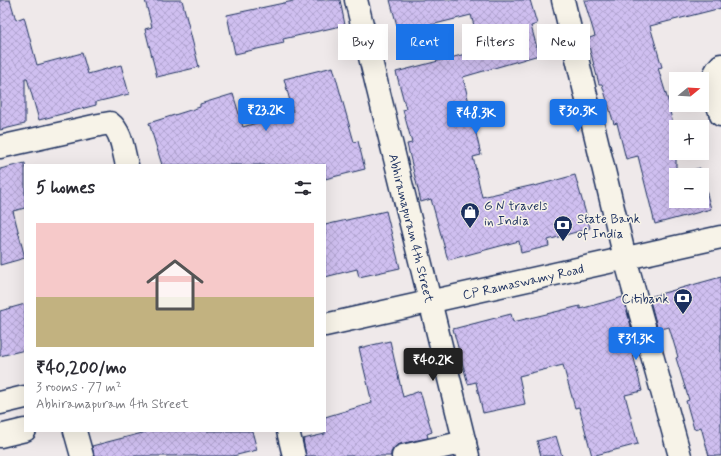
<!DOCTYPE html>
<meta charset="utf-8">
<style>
body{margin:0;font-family:Mynerve,sans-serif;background:#f7f7f7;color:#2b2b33;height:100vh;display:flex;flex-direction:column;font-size:15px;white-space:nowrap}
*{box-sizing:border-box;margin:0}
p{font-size:13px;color:#7c7c81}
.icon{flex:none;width:22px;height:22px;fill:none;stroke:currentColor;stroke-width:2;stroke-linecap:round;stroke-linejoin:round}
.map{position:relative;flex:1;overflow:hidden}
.drawer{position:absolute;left:24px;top:164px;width:302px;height:268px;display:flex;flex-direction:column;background:#fff;border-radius:0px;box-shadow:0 4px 16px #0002}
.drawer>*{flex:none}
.guide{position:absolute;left:338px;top:24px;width:323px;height:36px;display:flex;gap:8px}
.needle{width:26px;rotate:72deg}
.controls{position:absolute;left:669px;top:72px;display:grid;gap:8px}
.controls a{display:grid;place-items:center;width:40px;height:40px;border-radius:0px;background:#fff;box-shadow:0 4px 16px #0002;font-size:20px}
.price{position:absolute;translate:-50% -34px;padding:0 9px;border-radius:4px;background:#1a73e8;color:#fff;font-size:13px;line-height:26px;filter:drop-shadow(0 1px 2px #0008)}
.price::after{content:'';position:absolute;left:50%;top:24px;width:12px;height:9px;margin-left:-6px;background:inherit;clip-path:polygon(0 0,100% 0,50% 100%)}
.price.active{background:#222;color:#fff}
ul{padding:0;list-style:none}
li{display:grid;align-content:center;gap:8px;height:212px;padding:0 12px}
li span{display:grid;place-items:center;height:124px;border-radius:0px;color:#555}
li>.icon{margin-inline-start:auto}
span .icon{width:72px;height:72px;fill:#fffc;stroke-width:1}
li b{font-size:17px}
h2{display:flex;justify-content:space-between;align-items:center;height:48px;padding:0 12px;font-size:17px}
.pill{padding:0 14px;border-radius:0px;background:#fff;box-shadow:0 4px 16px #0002;font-size:14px;line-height:36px}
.pill.active{background:#1a73e8;color:#fff}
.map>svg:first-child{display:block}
.building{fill:url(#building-cross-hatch);stroke:#1b2f5e;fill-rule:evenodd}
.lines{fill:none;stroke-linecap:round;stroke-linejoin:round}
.street-casing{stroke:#1b2f5e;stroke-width:25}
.secondary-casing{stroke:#1b2f5e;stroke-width:25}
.street{stroke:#f7f3e8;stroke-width:22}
.secondary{stroke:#f7f3e8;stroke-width:22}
.labels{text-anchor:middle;stroke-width:3;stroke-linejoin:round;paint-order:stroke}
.poi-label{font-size:13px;fill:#1b2f5e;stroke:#f7f3e8;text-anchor:start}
.street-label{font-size:13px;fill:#1b2f5e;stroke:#f7f3e8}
</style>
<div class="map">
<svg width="721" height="456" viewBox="0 0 721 456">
<defs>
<pattern id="building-cross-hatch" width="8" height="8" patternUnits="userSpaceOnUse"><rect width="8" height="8" fill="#cfbff0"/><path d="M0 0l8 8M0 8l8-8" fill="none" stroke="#b1a4d0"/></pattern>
</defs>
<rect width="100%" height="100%" fill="#efe9ea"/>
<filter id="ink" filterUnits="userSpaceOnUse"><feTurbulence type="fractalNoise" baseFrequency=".025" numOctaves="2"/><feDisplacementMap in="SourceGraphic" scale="8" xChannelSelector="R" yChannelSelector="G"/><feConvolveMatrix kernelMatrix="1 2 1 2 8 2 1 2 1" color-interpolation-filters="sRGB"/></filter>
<g filter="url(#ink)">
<g class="building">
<path d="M0 0H10L16 20 24 17 37 65 82 53 88 74 121 65 129 94 96 102V105L39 120 27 78H25V124L0 130Z"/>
<path d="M145 0H182L199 67 157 77 145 29 152 27Z"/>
<path d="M298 0H340L345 25 283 39 284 43 235 54 227 15Z"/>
<path d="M390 0H530L537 24 531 26 539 55 463 77 481 155 473 157 482 197 534 185 535 186 575 175 590 228 548 240 549 246 521 253 519 241 448 260 431 199 421 202 407 144 412 143 403 110 406 109 396 72 481 50 471 15 399 33Z"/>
<path d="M584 0H721V8L650 26 662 67 658 68 670 107 669 108 676 135V174L700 168 711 209 655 224 638 156 626 159 617 123 614 124 602 84H599L587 39 595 36ZM676 175H702V201H676Z"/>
<path d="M333 67 354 142 358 141 365 169 325 179V165H162L149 123 200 107V104L233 94 243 127 293 112 284 79Z"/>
<path d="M25 163V208L13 211 25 258 0 265V169Z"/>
<path d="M386 211 400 268 359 277 357 269 325 277V225Z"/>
<path d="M721 277V456H709L701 427 694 429 686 401 689 400 676 358 678 357 669 327 658 330 649 297Z"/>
<path d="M623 297 634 337 629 338 642 391 625 395 638 444 592 456 579 407 575 408 563 365 519 376 525 404 483 413 476 382 468 384 453 329 511 314 513 322 580 306V309Z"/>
<path d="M25 304V350L0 356V311Z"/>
<path d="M390 341 403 397 420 391 432 432 427 434 428 438 400 444 395 447 391 452V456H306L303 439 325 434V417L372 403 359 348Z"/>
<path d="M150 431H252L257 450 233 456H94L92 446Z"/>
<path d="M556 436 562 456H541L537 441Z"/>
</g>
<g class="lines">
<defs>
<g id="street">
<path d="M356 0 430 301"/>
<path d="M563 0 625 258 680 456"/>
<path d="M721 65C706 79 716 98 721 115"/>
<path d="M0 147 99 125 110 123C122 132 123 151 127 165"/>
<path d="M75 431 82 456"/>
<path d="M288 431 294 456"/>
<path d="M0 436 25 430"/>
<path d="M403 456 465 442"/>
</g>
<g id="secondary">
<path d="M430 301 468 456"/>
<path id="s1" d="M325 325 721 237"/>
<path d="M0 403 25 397"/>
</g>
</defs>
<use href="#street" class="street-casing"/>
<use href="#secondary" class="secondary-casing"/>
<use href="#street" class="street"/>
<use href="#secondary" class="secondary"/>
</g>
</g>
<defs>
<symbol id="shop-pin" viewBox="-11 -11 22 30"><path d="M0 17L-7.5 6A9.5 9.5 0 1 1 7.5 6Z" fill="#1b2f5e" stroke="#f7f3e8"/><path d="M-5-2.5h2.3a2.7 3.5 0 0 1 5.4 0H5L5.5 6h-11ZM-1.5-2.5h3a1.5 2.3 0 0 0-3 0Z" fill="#fff"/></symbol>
<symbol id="bank-pin" viewBox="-11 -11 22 30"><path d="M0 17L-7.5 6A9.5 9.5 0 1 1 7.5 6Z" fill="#1b2f5e" stroke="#f7f3e8"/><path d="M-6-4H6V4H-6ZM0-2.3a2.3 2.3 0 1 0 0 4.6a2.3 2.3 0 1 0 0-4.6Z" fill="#fff"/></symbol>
</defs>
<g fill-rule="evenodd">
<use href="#shop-pin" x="459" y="201" width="22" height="30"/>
<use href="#bank-pin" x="552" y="214" width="22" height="30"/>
<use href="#bank-pin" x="672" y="287" width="22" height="30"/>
</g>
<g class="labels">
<g class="poi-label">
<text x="484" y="210">G N travels<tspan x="484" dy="15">in India</tspan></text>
<text x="577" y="223">State Bank<tspan x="577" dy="15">of India</tspan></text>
<text x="669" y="303" text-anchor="end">Citibank</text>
</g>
<g class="street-label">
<text transform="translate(412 228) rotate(76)" y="5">Abhiramapuram 4th Street</text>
<text dy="5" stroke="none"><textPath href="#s1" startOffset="203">CP Ramaswamy Road</textPath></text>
</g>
</g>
</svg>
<div class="controls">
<a><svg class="needle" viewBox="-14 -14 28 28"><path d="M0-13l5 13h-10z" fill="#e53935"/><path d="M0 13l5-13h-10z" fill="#7c7c81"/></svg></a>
<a>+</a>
<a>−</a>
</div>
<b class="price" style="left:266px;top:132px">₹23.2K</b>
<b class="price" style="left:578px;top:133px">₹30.3K</b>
<b class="price" style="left:476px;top:135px">₹48.3K</b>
<b class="price" style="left:636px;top:361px">₹31.3K</b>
<b class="price active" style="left:433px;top:382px">₹40.2K</b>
<div class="guide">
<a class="pill">Buy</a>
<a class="pill active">Rent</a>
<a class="pill">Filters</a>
<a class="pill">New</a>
</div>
<section class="drawer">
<h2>5 homes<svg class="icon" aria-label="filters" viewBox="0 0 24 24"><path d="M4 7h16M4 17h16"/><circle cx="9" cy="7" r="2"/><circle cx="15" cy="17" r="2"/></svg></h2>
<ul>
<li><span style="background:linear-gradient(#f6c9c9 60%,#c2b280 0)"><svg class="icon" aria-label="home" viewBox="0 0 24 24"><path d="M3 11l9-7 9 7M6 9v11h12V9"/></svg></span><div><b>₹40,200/mo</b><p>3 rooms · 77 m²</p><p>Abhiramapuram 4th Street</p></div></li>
</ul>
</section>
</div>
